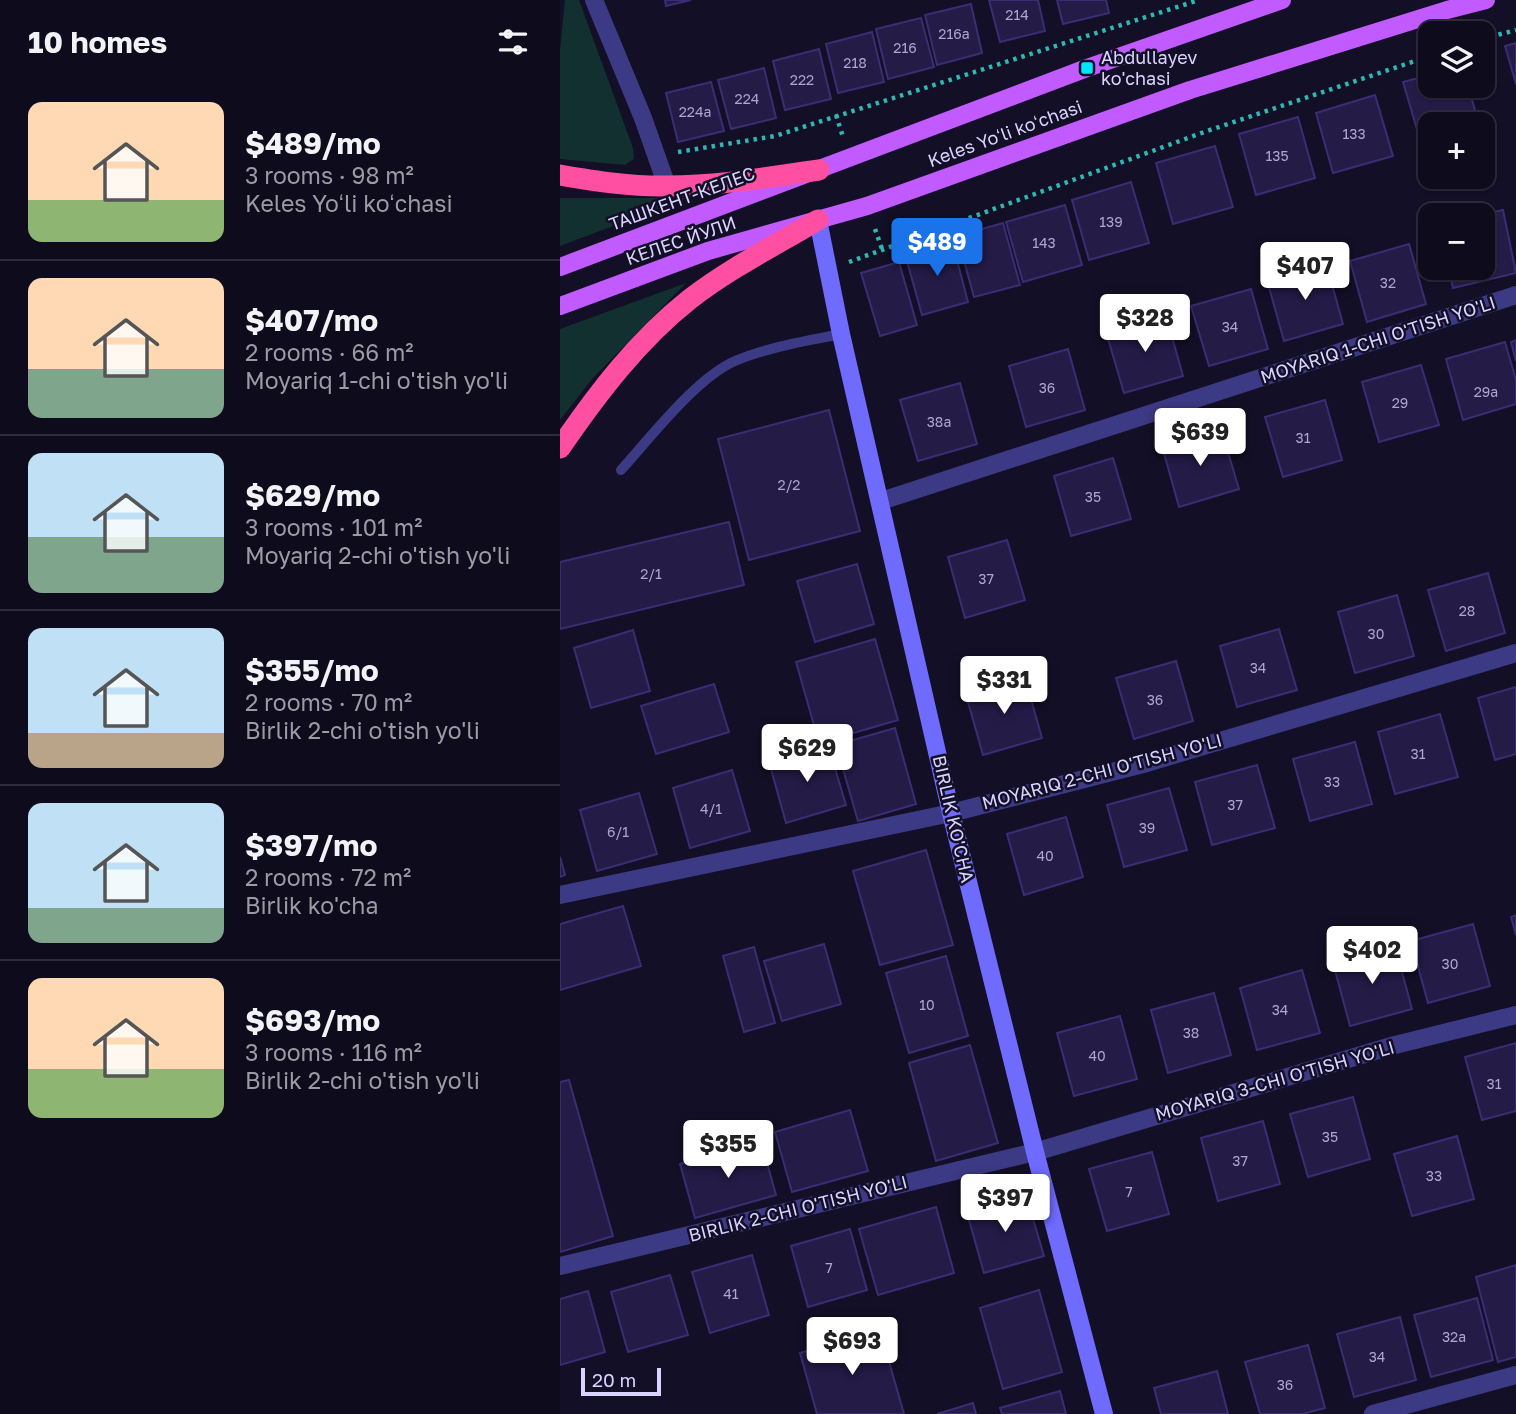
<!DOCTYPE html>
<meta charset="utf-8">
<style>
body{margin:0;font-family:"Golos Text",sans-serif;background:#171425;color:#f1f3f6;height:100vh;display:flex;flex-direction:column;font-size:26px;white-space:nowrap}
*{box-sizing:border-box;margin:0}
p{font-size:23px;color:#9b9ba3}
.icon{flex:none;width:38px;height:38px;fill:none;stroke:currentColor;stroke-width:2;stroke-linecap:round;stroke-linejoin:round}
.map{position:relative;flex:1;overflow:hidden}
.drawer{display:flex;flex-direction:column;background:#0e0b1c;width:560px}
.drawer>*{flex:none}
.tools{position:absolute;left:858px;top:21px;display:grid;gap:14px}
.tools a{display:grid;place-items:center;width:77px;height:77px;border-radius:14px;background:#0e0b1c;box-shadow:0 2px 5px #0004,0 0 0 2px #2e2b3b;font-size:35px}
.scale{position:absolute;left:21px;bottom:18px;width:80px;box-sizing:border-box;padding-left:7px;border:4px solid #d9d4ff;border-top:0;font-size:19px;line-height:24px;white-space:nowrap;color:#d9d4ff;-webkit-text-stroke:5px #130f26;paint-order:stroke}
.price{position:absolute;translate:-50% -60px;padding:0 16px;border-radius:7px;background:#fff;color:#222;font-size:23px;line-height:46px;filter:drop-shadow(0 2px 4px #0008)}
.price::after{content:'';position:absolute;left:50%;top:42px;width:21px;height:16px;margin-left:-10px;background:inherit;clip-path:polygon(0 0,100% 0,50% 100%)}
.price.on{background:#1a73e8;color:#fff}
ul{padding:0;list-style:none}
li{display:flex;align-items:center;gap:21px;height:175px;padding:0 28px}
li+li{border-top:2px solid #2e2b3b}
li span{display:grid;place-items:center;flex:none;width:196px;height:140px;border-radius:14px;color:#555}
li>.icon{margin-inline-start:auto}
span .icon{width:84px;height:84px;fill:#fffc;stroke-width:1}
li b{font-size:30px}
h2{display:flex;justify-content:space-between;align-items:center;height:84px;padding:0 28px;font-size:30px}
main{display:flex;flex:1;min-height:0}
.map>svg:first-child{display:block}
.green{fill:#12302f}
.building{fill:#241b47;stroke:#3b2d73;stroke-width:2}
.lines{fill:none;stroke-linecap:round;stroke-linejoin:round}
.path{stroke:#2fb8b0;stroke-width:4.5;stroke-dasharray:3.5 5;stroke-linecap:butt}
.lane{stroke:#3d3a85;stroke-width:10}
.street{stroke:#3d3a85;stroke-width:18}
.secondary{stroke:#6f6bff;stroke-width:18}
.primary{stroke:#c25bff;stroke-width:18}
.highway{stroke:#ff4fa3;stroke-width:21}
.poi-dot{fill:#00e5ff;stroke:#130f26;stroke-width:2.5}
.labels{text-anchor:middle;stroke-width:5;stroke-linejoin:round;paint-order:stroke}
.number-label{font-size:14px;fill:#aca6d1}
.poi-label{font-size:18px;fill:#d9d4ff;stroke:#130f26;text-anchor:start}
.street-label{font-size:18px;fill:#d9d4ff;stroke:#130f26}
</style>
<main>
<section class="drawer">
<h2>10 homes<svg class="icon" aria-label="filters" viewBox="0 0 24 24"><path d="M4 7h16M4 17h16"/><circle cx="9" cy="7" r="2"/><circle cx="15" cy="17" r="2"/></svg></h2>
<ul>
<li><span style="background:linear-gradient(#ffd9b3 70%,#8fb573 0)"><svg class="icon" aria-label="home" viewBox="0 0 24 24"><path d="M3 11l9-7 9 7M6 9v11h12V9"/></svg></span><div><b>$489/mo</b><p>3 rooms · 98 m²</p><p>Keles Yoʻli koʻchasi</p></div></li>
<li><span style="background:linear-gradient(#ffd9b3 65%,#7fa58c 0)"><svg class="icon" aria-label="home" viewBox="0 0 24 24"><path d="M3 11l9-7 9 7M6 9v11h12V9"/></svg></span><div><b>$407/mo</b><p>2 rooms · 66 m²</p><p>Moyariq 1-chi o'tish yo'li</p></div></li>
<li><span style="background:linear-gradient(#bfe0f5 60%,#7fa58c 0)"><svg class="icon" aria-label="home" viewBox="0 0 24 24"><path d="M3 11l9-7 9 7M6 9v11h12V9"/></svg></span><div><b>$629/mo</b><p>3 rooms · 101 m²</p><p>Moyariq 2-chi o'tish yo'li</p></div></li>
<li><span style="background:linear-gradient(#bfe0f5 75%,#b9a48a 0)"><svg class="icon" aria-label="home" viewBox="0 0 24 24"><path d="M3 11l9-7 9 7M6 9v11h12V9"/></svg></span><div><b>$355/mo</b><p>2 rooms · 70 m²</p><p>Birlik 2-chi o'tish yo'li</p></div></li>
<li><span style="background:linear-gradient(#bfe0f5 75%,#7fa58c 0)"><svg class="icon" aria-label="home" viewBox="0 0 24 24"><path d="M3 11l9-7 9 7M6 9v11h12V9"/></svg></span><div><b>$397/mo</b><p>2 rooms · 72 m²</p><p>Birlik ko'cha</p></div></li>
<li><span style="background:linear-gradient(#ffd9b3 65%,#8fb573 0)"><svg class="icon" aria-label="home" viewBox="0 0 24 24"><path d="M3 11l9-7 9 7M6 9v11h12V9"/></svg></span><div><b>$693/mo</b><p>3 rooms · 116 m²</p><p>Birlik 2-chi o'tish yo'li</p></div></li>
</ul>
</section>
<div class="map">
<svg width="956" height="1414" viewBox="0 0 956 1414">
<rect width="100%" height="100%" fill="#130f26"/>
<g class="green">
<path d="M5 0H19L73 148 74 159 65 165 0 159V50Z"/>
<path d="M0 198H128L0 246Z"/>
<path d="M126 283 32 379 0 420V329Z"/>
</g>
<g class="building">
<path d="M105 0H131L106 6Z"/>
<path d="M429 0H478L485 31 440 42Z"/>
<path d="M497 0H546L549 13 503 24Z"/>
<path d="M411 4 422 53 377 65 365 15Z"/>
<path d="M361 18 374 67 328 79 316 29Z"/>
<path d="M312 32 324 82 278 93 266 44Z"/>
<path d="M956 43V84L945 46Z"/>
<path d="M259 49 271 99 225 110 213 61Z"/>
<path d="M204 68 216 118 171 129 158 80Z"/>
<path d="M870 75V86H908L919 124H870V141L861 143 843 82Z"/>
<path d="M151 82 164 131 118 142 106 93Z"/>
<path d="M815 95 833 156 773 173 756 113Z"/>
<path d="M738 117 755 178 696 195 679 134Z"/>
<path d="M655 146 673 207 613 224 596 163Z"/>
<path d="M571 182 589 243 529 260 512 200Z"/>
<path d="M505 205 522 265 463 282 446 222Z"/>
<path d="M943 210 956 273 893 288 888 268H922V215H920Z"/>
<path d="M443 223 460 285 414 297 397 236Z"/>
<path d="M392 241 408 302 362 315 345 254Z"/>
<path d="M849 244 866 304 807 322 790 261Z"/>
<path d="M339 262 357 325 320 336 301 273Z"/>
<path d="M766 263 783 324 724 341 707 280Z"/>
<path d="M691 289 708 349 649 366 631 306Z"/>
<path d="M606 315 623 376 564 393 546 332Z"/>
<path d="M956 340V361L951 342Z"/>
<path d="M945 342 956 380V404L903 420 886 359Z"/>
<path d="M508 349 525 410 466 427 449 366Z"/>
<path d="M861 365 879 425 819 442 802 382Z"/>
<path d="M400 383 417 444 358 461 340 400Z"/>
<path d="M765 400 782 460 723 477 705 417Z"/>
<path d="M269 410 300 531 189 560 158 439Z"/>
<path d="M661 429 679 489 619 507 602 446Z"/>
<path d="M553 458 571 519 511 536 494 476Z"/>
<path d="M169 522 184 585 0 629V562Z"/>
<path d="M447 540 465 600 405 618 388 557Z"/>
<path d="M297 564 314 624 255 642 237 581Z"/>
<path d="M928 573 945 633 886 651 868 590Z"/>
<path d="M837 595 854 656 795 673 778 612Z"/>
<path d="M719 629 737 690 677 707 660 646Z"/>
<path d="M73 630 90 691 31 708 14 648Z"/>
<path d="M315 639 338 720 259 743 236 662Z"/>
<path d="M616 661 633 721 574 739 556 678Z"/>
<path d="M465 678 482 738 423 755 406 695Z"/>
<path d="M154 684 169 732 96 754 81 706Z"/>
<path d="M956 687V754L935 760 918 698Z"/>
<path d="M880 714 898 777 835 794 818 732Z"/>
<path d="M335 728 356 804 298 821 276 745Z"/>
<path d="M795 742 812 804 750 821 733 759Z"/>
<path d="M268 745 286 805 226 823 209 762Z"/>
<path d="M697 765 715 828 652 845 635 782Z"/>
<path d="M172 770 190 831 130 848 113 788Z"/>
<path d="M609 788 627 850 564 867 547 805Z"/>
<path d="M79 793 97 854 37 871 20 810Z"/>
<path d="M506 817 523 877 464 895 447 834Z"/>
<path d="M366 850 393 945 320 965 293 871Z"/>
<path d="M0 857 5 875 0 877Z"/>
<path d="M63 906 81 966 0 990V924Z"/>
<path d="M956 915V935L951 917Z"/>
<path d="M913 924 930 986 868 1003 851 941Z"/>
<path d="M264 944 281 1004 222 1021 204 961Z"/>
<path d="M835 946 852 1009 790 1026 773 963Z"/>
<path d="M194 947 215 1023 184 1032 163 956Z"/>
<path d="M386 956 408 1036 349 1053 326 973Z"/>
<path d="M742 970 760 1033 697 1050 680 988Z"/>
<path d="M654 993 671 1055 608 1073 591 1010Z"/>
<path d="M560 1016 577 1079 514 1096 497 1033Z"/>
<path d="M956 1043V1111L922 1120 905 1057Z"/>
<path d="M410 1045 438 1143 376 1161 349 1063Z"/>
<path d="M9 1080 53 1236 0 1252V1082Z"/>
<path d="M793 1097 810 1159 748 1177 730 1114Z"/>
<path d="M290 1110 308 1171 232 1192 215 1132Z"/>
<path d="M703 1121 720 1184 658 1201 641 1138Z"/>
<path d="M897 1136 914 1199 852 1216 834 1154Z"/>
<path d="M201 1141 216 1195 135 1218 120 1164Z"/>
<path d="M592 1152 609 1214 547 1231 529 1169Z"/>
<path d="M466 1195 484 1256 424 1273 407 1213Z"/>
<path d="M376 1207 394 1273 318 1295 299 1229Z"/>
<path d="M290 1229 307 1290 248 1307 231 1246Z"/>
<path d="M192 1255 209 1315 150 1333 132 1272Z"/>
<path d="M956 1265V1357L938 1362 916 1277Z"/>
<path d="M110 1275 128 1335 68 1352 51 1292Z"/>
<path d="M479 1290 502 1372 443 1389 420 1308Z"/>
<path d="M28 1291 45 1352 0 1365V1299Z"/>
<path d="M917 1298 933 1360 871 1377 854 1315Z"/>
<path d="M840 1317 856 1380 794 1397 777 1334Z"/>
<path d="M320 1330 344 1414H257L240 1353Z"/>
<path d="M748 1345 765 1408 742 1414H700L685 1362Z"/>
<path d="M657 1371 668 1414H601L594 1388Z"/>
<path d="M500 1391 506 1414H442L440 1408Z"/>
<path d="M413 1403 416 1414H377Z"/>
</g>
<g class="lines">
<g class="path">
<path d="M922 39 956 30"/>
<path d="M276 115 283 137"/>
<path d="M118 152 215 136 639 0"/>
<path d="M315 229 322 249"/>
<path d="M289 262 647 131 870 56"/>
</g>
<path class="lane" d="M61 470C90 438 136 378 175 361 208 347 246 341 281 334"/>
<g class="street">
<path d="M34 0 83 118 107 186"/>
<path d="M321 501 956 295"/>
<path d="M0 895 391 813 583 764 956 653"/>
<path d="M0 1266 475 1152 835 1045 956 1015"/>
<path d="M813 1414 956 1375"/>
</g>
<path class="secondary" d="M258 220 281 334 391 813 475 1152 544 1414"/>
<g class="primary">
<path d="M0 267 527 68 722 0"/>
<path d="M0 306 148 251 307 206 630 90 887 10 926 0"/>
</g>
<g class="highway">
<path d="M0 175C35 181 72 187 108 186 158 186 209 177 259 170"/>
<path d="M0 448C37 394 78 340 130 299 170 268 216 245 258 220"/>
</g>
</g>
<rect class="poi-dot" x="520" y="61" width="14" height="14" rx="3.5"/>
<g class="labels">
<g class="number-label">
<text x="457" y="20">214</text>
<text x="394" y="39">216a</text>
<text x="345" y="53">216</text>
<text x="295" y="68">218</text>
<text x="242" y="85">222</text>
<text x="187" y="104">224</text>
<text x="135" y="117">224a</text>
<text x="794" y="139">133</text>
<text x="717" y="161">135</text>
<text x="551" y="227">139</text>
<text x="484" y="248">143</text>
<text x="828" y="288">32</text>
<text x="670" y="332">34</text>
<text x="487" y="393">36</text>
<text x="926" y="397">29a</text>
<text x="840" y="408">29</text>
<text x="379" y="427">38a</text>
<text x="743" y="443">31</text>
<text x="229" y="490">2/2</text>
<text x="533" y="502">35</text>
<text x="91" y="579">2/1</text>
<text x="426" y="584">37</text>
<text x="907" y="616">28</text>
<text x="816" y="639">30</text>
<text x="698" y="673">34</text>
<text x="595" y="705">36</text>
<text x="858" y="759">31</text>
<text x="772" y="787">33</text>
<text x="675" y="810">37</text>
<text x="151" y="814">4/1</text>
<text x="587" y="833">39</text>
<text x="58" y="837">6/1</text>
<text x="485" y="861">40</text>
<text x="890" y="969">30</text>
<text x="367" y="1010">10</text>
<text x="720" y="1015">34</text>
<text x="631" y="1038">38</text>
<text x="537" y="1061">40</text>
<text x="934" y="1089">31</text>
<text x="770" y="1142">35</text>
<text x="680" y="1166">37</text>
<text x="874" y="1181">33</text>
<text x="569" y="1197">7</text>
<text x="269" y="1273">7</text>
<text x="171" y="1299">41</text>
<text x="894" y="1342">32a</text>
<text x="817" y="1362">34</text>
<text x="725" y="1390">36</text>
</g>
<g class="poi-label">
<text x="541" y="64">Abdullayev<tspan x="541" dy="21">ko'chasi</tspan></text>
</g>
<g class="street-label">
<text transform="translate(445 134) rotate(-20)" y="6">Keles Yoʻli koʻchasi</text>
<text transform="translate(122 199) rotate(-20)" y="6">ТАШКЕНТ-КЕЛЕС</text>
<text transform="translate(121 241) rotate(-19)" y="6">КЕЛЕС ЙУЛИ</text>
<text transform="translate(818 340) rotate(-18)" y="6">MOYARIQ 1-CHI O'TISH YO'LI</text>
<text transform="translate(542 772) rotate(-15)" y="6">MOYARIQ 2-CHI O'TISH YO'LI</text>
<text transform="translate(393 819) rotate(77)" y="6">BIRLIK KO'CHA</text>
<text transform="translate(715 1081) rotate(-16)" y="6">MOYARIQ 3-CHI O'TISH YO'LI</text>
<text transform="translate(238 1209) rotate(-14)" y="6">BIRLIK 2-CHI O'TISH YO'LI</text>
</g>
</g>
</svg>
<div class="tools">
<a><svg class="icon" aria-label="layers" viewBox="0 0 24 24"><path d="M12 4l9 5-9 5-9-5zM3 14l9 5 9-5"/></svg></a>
<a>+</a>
<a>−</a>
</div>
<div class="scale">20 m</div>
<b class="price on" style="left:377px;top:278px">$489</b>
<b class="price" style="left:745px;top:302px">$407</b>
<b class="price" style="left:585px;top:354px">$328</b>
<b class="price" style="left:640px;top:468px">$639</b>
<b class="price" style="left:444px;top:716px">$331</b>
<b class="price" style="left:247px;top:784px">$629</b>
<b class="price" style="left:812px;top:986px">$402</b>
<b class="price" style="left:168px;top:1180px">$355</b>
<b class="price" style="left:445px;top:1234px">$397</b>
<b class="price" style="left:292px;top:1377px">$693</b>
</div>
</main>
